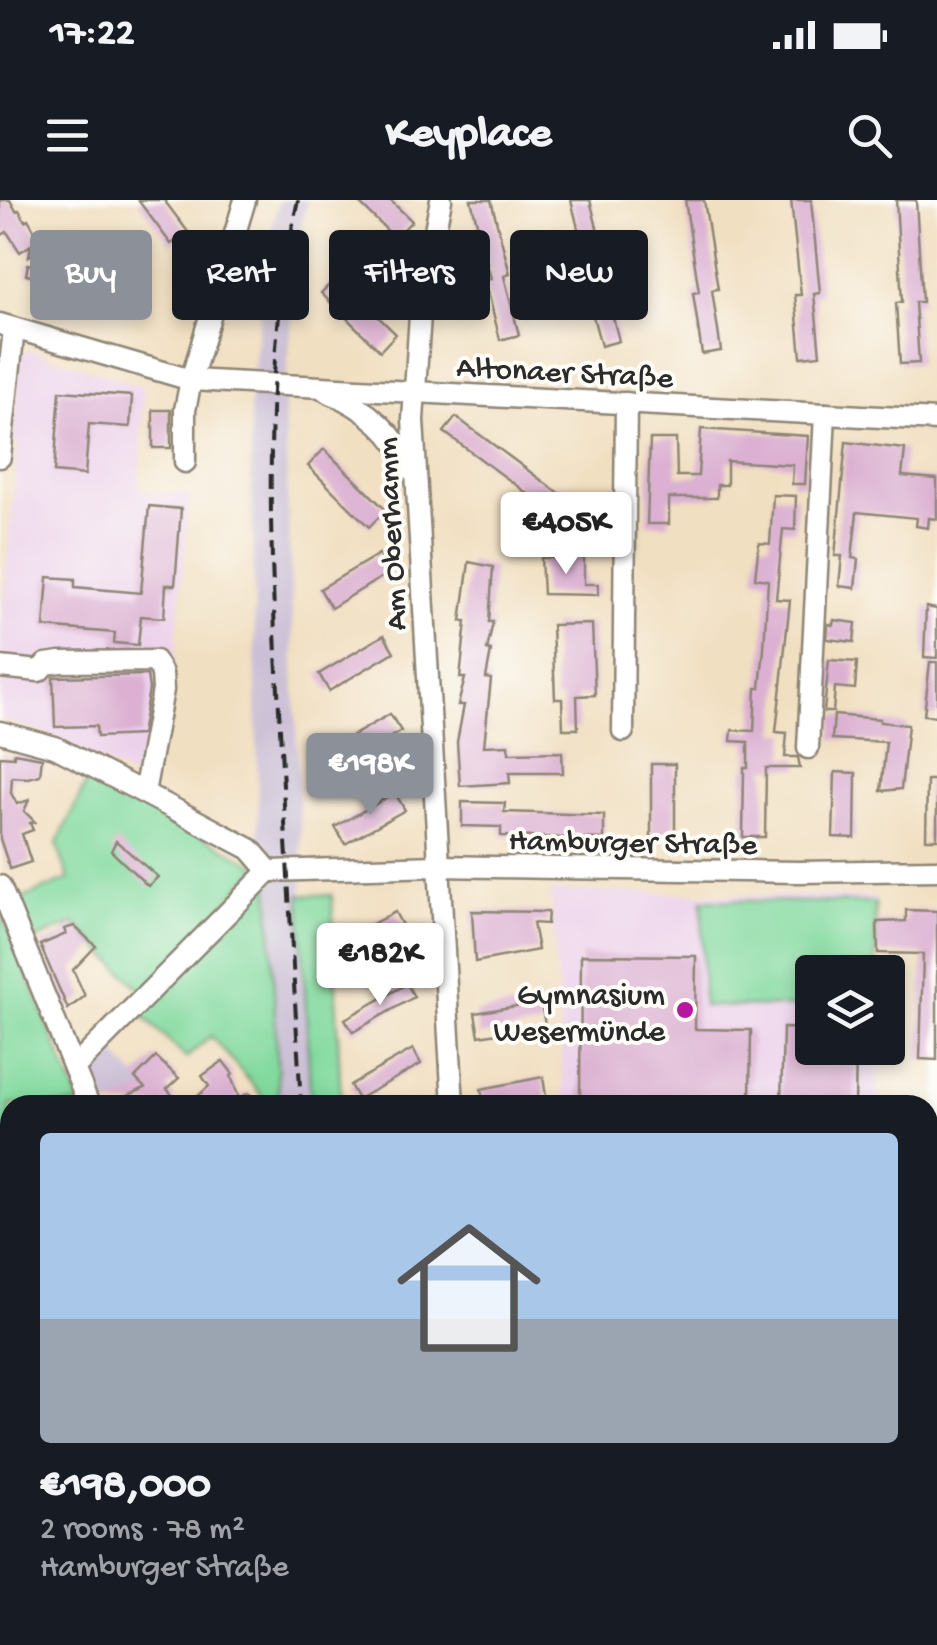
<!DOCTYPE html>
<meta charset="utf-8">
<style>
body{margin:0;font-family:"Gochi Hand",sans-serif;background:#20242c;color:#f1f3f6;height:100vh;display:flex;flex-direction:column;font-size:38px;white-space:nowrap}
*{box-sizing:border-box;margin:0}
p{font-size:32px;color:#9ea1a6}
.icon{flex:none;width:55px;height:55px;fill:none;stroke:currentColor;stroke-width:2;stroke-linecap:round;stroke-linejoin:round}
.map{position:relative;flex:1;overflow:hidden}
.side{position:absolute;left:0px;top:895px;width:938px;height:550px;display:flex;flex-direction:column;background:#171b24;border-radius:30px 30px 0 0;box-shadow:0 5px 15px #0003}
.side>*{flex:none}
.banner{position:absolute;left:30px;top:30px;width:878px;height:90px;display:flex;gap:20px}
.controls{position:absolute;left:795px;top:755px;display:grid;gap:20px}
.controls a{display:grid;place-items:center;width:110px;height:110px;border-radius:10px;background:#171b24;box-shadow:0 5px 15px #0003;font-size:50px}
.price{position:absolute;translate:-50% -85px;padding:0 22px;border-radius:10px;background:#fff;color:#222;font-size:32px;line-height:65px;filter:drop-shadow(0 2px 5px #0008)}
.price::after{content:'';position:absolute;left:50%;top:60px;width:30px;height:22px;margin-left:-15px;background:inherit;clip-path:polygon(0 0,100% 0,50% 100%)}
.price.active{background:#8c9099;color:#fff}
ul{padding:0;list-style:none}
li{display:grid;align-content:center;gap:20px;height:530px;padding:0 40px}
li+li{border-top:2px solid #363941}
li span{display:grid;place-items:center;height:310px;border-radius:10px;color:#555}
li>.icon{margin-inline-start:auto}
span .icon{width:180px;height:180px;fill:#fffc;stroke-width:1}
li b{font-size:42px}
.tag{padding:0 35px;border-radius:10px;background:#171b24;box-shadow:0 5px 15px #0003;font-size:35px;line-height:90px}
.tag.active{background:#8c9099;color:#fff}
.status{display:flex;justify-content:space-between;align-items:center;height:70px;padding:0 50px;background:#171b24;direction:ltr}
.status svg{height:28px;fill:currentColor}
header{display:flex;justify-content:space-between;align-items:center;height:130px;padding:0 40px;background:#171b24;font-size:45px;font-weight:700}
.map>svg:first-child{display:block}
.built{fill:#ecd1eb}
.industrial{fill:#cbbfd5}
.green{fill:#81d99e;stroke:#568264;stroke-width:2.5}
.building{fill:#dbb0d2}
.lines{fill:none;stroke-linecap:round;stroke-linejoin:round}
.minor-casing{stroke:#8e8576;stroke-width:25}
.minor{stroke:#fff;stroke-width:20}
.rail{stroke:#2b2b2b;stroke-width:4;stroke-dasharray:15 8;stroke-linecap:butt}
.poi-dot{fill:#b5179e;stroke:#fdfcf7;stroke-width:4}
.labels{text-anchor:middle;stroke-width:8;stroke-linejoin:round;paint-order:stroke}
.street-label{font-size:32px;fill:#2b2b2b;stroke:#fdfcf7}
.poi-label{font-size:32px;fill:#2b2b2b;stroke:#fdfcf7;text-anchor:end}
</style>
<div class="status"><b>17:22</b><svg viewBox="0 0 49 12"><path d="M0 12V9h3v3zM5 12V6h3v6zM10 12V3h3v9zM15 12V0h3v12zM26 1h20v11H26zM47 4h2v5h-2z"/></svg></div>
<header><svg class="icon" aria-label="menu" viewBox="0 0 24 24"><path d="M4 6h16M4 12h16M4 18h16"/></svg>Keyplace<svg class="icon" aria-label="search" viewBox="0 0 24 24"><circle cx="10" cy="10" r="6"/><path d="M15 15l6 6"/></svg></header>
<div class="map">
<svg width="937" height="1445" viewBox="0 0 937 1445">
<rect width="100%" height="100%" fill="#fdfcf7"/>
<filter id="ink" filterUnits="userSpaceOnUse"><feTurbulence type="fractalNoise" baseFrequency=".01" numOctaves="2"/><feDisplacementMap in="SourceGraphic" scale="20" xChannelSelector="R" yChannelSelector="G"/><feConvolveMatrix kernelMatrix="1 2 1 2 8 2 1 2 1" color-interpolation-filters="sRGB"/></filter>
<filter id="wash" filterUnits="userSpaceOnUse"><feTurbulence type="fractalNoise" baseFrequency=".0048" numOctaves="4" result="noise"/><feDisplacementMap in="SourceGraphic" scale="40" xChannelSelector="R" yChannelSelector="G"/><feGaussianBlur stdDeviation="2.25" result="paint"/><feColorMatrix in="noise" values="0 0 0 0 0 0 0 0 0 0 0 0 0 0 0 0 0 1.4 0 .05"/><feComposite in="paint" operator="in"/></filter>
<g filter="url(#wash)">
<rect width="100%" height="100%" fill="#f1dfc1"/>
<g class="built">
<path d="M31 150 144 187 139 291 190 294 175 457 152 586 40 531 0 519V432L18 244 13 239 21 154Z"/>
<path d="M551 691 875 697 876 772H812V848H877L878 905H565Z"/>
<path d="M937 1101V1344L928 1345V1102Z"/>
</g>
<g class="industrial">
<path d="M279 0H308L301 27 284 206 311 905H279L270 656 259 648 250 200 268 48Z"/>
<path d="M106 845 156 898 170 893 175 898 171 900 173 905H97L84 868Z"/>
</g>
<g class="green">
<path d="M90 575 259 667 143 792 75 723 35 740 18 700 69 679 57 644Z"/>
<path d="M269 679 279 905H270L211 836 186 858 137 810Z"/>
<path d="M300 695H332L341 905H311Z"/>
<path d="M702 700 875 703 876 772H812V807L703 806Z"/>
<path d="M0 710 81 905H10V1435H210L212 1445H0Z"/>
</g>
<g id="blocks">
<g class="building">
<path d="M0 0H10L16 11 19 10 25 21 28 19 44 47 29 56 31 45 20 52 7 32 0 36Z"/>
<path d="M138 0H164L188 32 171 44Z"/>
<path d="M356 0H390L412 21 395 38Z"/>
<path d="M471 0H491L510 74 504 76 519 135 500 140 485 80 491 79Z"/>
<path d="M571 0H590L610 80 604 81 619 141 601 146 585 86 592 84Z"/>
<path d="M685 0H704L718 89 712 90 721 151 702 154 693 93 699 92Z"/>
<path d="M791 0H811L820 93 814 94 820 155 801 157 795 95H801Z"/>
<path d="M896 0H916L922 102H915L919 163 900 164 896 103 902 102Z"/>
<path d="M93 41 140 75 128 92 81 57Z"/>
<path d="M28 64 80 74 78 85 26 75Z"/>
<path d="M337 77 396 134 380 151 321 93Z"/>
<path d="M60 191 132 196 130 227 89 224 85 275 54 272Z"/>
<rect x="153" y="210" width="18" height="38"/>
<path d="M456 217 611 332V346L607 352 444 232Z"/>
<path d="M701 229 808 236 805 284H792L793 265 727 261V285H717V298H669V324H647L650 239H676L677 276H698Z"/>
<path d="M846 242 905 249 902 276 937 279V319L929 318 928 328 916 326 917 318 857 312 852 358 858 359 855 388 839 386 842 356H835Z"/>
<path d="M324 249 386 310 369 327 308 266Z"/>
<path d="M773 295 796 296 795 330 783 329 776 399 790 400 776 532 787 533 785 557H798L800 568H766L765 637H743L744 568H748V542L731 541 732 530 754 531 756 488H760L764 449 768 380 755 378 759 343 770 344Z"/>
<path d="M149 306 181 309 175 385H166L164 418 141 416 138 445 114 443 115 433 44 427 48 377 75 379V387L141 393Z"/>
<path d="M379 354 390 372 331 408 320 389Z"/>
<path d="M584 357V384H598V395L543 394 541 358Z"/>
<path d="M469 362 493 367 489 422H493L487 450 491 451 486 478 491 479 484 546 508 545 509 553 562 552 563 573H509L510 583 460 586 457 542 464 505H458L465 478H460L466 421H461Z"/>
<path d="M926 407 937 409V458L924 457Z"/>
<path d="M834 420 856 423 854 442 827 439 828 424 833 425Z"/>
<path d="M592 424 595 495 577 496 578 529H563L562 499H555L552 425Z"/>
<path d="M384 435 394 452 329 491 319 474Z"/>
<path d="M829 460 857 462 855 489 835 487 833 512H824Z"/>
<path d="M930 462H937V516L924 515Z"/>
<path d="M147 475 149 489 141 535 97 537 96 526 55 527 53 477Z"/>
<path d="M390 514 401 531 335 569 325 552Z"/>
<path d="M834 515 880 519V522L908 525 901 589 881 591 886 542 832 539Z"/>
<path d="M14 553 42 558 40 575 28 578 12 577 11 593 17 604 29 600 24 611 35 622 30 623 33 630 22 634 31 662 10 669 0 639V556L14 557Z"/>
<rect x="651" y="564" width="24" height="73"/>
<path d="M835 572 856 573 855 638 833 637Z"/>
<path d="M927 580H937V639H926Z"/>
<path d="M395 593 405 610 345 644 335 627Z"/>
<path d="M462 602 505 603 504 612 604 615V639L501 636V627L462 626Z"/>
<path d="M116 641 158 677 148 686 111 651Z"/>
<path d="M906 710 937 711V860L920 859 923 754 878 753 877 722 906 721Z"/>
<path d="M472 711 548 712 547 724 533 723 538 750 475 762Z"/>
<path d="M395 712 411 742V769L376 772 375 747 348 761 338 742Z"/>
<path d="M74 726 96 746 73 770 85 796 68 809 40 745 66 734 64 729Z"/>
<path d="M581 755 696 756 695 829 751 830 750 898H694L693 905H580Z"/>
<path d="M407 784 414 797 353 832 345 819Z"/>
<path d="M541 802 545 825 479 836 475 813Z"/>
<path d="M783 828 812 829V848H856L855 905H781Z"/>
<path d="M413 849 421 864 358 899 350 885Z"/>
<path d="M156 857 179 878 167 889 175 898 171 900 173 905H106L145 888 135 878Z"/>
<path d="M223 861 233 874 231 876 239 898 249 893 259 905H203L196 898 209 886 202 876Z"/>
<path d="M543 877 547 903 484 905 481 889Z"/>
</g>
</g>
</g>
<g filter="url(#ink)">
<use href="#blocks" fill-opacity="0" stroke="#8e8576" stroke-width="2.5"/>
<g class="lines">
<defs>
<g id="minor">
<path d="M441 0 421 100 413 220 453 905"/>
<path d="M0 124 191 180 937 220"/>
<path d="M326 191C365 207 395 231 411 270"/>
<path d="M0 257 14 129"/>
<path d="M185 262V210L191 180 245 0"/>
<path d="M0 467 39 471 46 464 60 462 155 461 162 473 163 490 144 593"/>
<path d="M623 531 626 203"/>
<path d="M0 532 55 547 142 592 250 649 269 671"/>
<path d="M808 548 825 214"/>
<path d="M269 671 438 666 798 672 937 670"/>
<path d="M0 686 89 905"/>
<path d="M75 867 269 671"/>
<path d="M928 1084 937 1082"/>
<path d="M928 1356 937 1354"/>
<path d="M217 1435 219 1445"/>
<path d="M497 1435 499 1445"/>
<path d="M568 1435 585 1445"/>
<path d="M730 1435 732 1445"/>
</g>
</defs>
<use href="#minor" class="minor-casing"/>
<use href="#minor" class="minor"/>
<g class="rail">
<path d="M298 0C262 161 269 326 278 490 285 628 293 767 301 905"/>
<path d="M320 1435V1445"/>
</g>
</g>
</g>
<circle class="poi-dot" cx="685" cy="810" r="10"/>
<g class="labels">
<g class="street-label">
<text transform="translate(565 170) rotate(3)" y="11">Altonaer Straße</text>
<text transform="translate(389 334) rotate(-93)" y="11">Am Oberhamm</text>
<text transform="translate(633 640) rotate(1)" y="11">Hamburger Straße</text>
</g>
<g class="poi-label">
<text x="665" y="803">Gymnasium<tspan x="665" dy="37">Wesermünde</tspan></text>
</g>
</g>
</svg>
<div class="controls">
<a><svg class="icon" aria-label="layers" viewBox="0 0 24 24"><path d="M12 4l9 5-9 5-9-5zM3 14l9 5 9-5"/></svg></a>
</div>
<b class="price" style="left:566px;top:377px">€405K</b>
<b class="price active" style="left:370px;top:618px">€198K</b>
<b class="price" style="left:380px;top:808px">€182K</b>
<div class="banner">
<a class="tag active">Buy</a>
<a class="tag">Rent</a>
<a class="tag">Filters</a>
<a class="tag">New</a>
</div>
<section class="side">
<ul>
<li><span style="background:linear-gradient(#a9c7e8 60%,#9aa5b1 0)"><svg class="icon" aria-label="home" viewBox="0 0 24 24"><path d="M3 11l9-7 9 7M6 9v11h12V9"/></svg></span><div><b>€198,000</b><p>2 rooms · 78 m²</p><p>Hamburger Straße</p></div></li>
</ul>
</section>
</div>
